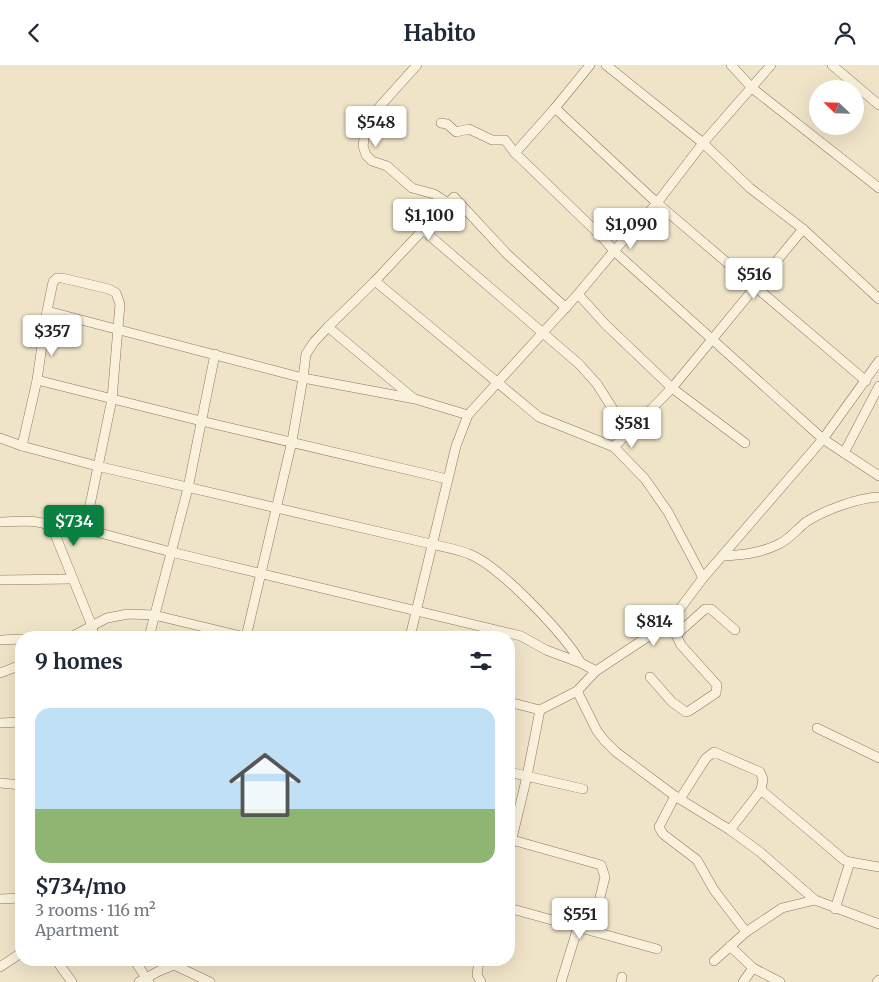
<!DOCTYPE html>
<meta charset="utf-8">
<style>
body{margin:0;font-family:Merriweather,serif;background:#f6f6f7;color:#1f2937;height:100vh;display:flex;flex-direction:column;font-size:19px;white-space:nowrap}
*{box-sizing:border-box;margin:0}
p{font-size:16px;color:#747a83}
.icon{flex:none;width:28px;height:28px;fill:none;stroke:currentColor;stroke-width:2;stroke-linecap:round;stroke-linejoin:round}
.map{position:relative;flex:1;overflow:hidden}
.side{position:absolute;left:15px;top:566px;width:500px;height:335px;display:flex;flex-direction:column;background:#fff;border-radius:20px;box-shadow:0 5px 20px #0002}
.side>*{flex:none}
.needle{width:32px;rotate:293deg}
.buttons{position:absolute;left:809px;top:15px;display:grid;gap:10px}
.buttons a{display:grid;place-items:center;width:55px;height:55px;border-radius:50%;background:#fff;box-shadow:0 5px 20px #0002;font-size:25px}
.price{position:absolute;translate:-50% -42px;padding:0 11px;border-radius:5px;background:#fff;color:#222;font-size:16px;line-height:32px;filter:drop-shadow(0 1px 2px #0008)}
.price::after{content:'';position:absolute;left:50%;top:30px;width:15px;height:11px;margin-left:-8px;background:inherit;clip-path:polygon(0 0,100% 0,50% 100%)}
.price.selected{background:#0b8043;color:#fff}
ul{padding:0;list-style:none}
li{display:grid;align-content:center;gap:10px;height:265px;padding:0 20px}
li+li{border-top:1px solid #e0e1e3}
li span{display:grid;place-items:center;height:155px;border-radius:15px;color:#555}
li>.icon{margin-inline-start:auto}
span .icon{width:90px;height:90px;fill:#fffc;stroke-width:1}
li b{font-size:21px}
h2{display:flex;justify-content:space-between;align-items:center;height:60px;padding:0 20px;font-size:21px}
header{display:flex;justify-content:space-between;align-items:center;height:65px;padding:0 20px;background:#fff;font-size:22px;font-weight:700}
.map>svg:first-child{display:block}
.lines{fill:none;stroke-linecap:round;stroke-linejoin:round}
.street-casing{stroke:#8d765c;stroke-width:10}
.street{stroke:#faf1dc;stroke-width:9}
</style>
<header><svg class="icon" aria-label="back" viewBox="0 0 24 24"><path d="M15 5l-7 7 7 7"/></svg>Habito<svg class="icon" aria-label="person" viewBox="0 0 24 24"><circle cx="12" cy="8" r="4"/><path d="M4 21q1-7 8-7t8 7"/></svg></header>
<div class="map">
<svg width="879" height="917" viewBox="0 0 879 917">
<rect width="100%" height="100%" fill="#f0e4c8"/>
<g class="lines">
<defs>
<g id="street">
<path d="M417 0 372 50 367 59 365 67 363 81 366 90 372 96 387 101 412 123 434 129 448 138"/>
<path d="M590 0 555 43 515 88 604 174 614 186 823 374 879 411"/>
<path d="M606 0 703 78 750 123 803 164 879 234"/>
<path d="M731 0 752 23 879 123"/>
<path d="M832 0 879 40"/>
<path d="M555 43 657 138 866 316"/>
<path d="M441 58 447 59 456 67 469 64 492 75H505L515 88"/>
<path d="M423 165 579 299 597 319 628 368 614 382"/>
<path d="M375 216 539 352 614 382 645 414 668 447 703 513"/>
<path d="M578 229 605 259 672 323 745 378"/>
<path d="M47 246 53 217 57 213H62L109 224 116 228 120 239 112 334 85 464"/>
<path d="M328 262 413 333"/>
<path d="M37 315 201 356 447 414"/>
<path d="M628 368 672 323 803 164"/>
<path d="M0 373 22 381 97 401 431 479C444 482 457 484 469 489 500 501 564 569 581 598"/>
<path d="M22 381 37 315 47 246 303 313 415 334 468 350"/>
<path d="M844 388 879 321"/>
<path d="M0 457C16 457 38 453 52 462L92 561 94 572"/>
<path d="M52 462 85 464 171 487 521 571 546 585 581 598 596 606"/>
<path d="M723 491C743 490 761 488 779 479 790 474 797 464 806 457 825 445 857 433 879 432"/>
<path d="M0 515 72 514"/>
<path d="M676 570 705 544H711L735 565"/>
<path d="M71 572 107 553 128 549 154 550 245 572"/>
<path d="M149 572 188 423 215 289"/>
<path d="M246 572 292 376 303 313 306 289 314 277 328 262 375 216 454 132 507 189 566 243"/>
<path d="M410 572 456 381 468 350 578 229 614 186 657 138 703 78 771 0"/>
<path d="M2 575 21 574"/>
<path d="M0 608 21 600"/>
<path d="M650 612 672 637 686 647 689 646 716 628 717 620 681 580 670 557"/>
<path d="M577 626 597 666 604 675 616 687 675 731 730 765 760 787 815 835 879 859"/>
<path d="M509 637 540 645 577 626 596 606 670 557 703 513 823 374 879 296"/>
<path d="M0 658 21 657"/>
<path d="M817 663 879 693"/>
<path d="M509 707 583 724"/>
<path d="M0 718 21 720"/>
<path d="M761 725 816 771 844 795 850 797"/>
<path d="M675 731 659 762 663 769 697 795 714 825 746 867"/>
<path d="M680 734 706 693 714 687 760 707 763 714 761 725 730 765"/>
<path d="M509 774 601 800 605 812 592 865"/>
<path d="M509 786 527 711 540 645"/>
<path d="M0 834 21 833"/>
<path d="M509 843 657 884"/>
<path d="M835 844 850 797 879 802"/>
<path d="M730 881 753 903 780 917"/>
<path d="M56 895 72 917"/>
<path d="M134 895 149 917"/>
<path d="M479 895 477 910 481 917"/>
<path d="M714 896 746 867 782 843 815 835"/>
<path d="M0 902 21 888"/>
<path d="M139 917 159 906 174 900 210 917"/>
<path d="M561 917 578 862"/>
<path d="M621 917 622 912"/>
<path d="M743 917 753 903"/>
<path d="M877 917 879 915"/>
</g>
</defs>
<use href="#street" class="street-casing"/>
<use href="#street" class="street"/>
</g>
</svg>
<div class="buttons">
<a><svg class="needle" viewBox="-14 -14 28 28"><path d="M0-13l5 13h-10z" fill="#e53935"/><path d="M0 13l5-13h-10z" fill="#747a83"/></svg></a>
</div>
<b class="price" style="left:376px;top:83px">$548</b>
<b class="price" style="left:429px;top:176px">$1,100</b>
<b class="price" style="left:631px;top:185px">$1,090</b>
<b class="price" style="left:754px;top:235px">$516</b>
<b class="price" style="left:52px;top:292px">$357</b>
<b class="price" style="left:632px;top:384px">$581</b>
<b class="price selected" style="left:74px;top:482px">$734</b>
<b class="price" style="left:654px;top:582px">$814</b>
<b class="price" style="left:580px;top:875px">$551</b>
<section class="side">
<h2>9 homes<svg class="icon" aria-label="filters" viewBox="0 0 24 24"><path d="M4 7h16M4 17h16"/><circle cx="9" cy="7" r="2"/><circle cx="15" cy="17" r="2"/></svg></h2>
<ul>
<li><span style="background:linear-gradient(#bfe0f5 65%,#8fb573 0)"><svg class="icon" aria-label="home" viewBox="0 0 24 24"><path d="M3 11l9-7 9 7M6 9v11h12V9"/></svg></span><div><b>$734/mo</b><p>3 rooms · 116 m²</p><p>Apartment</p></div></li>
</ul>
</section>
</div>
